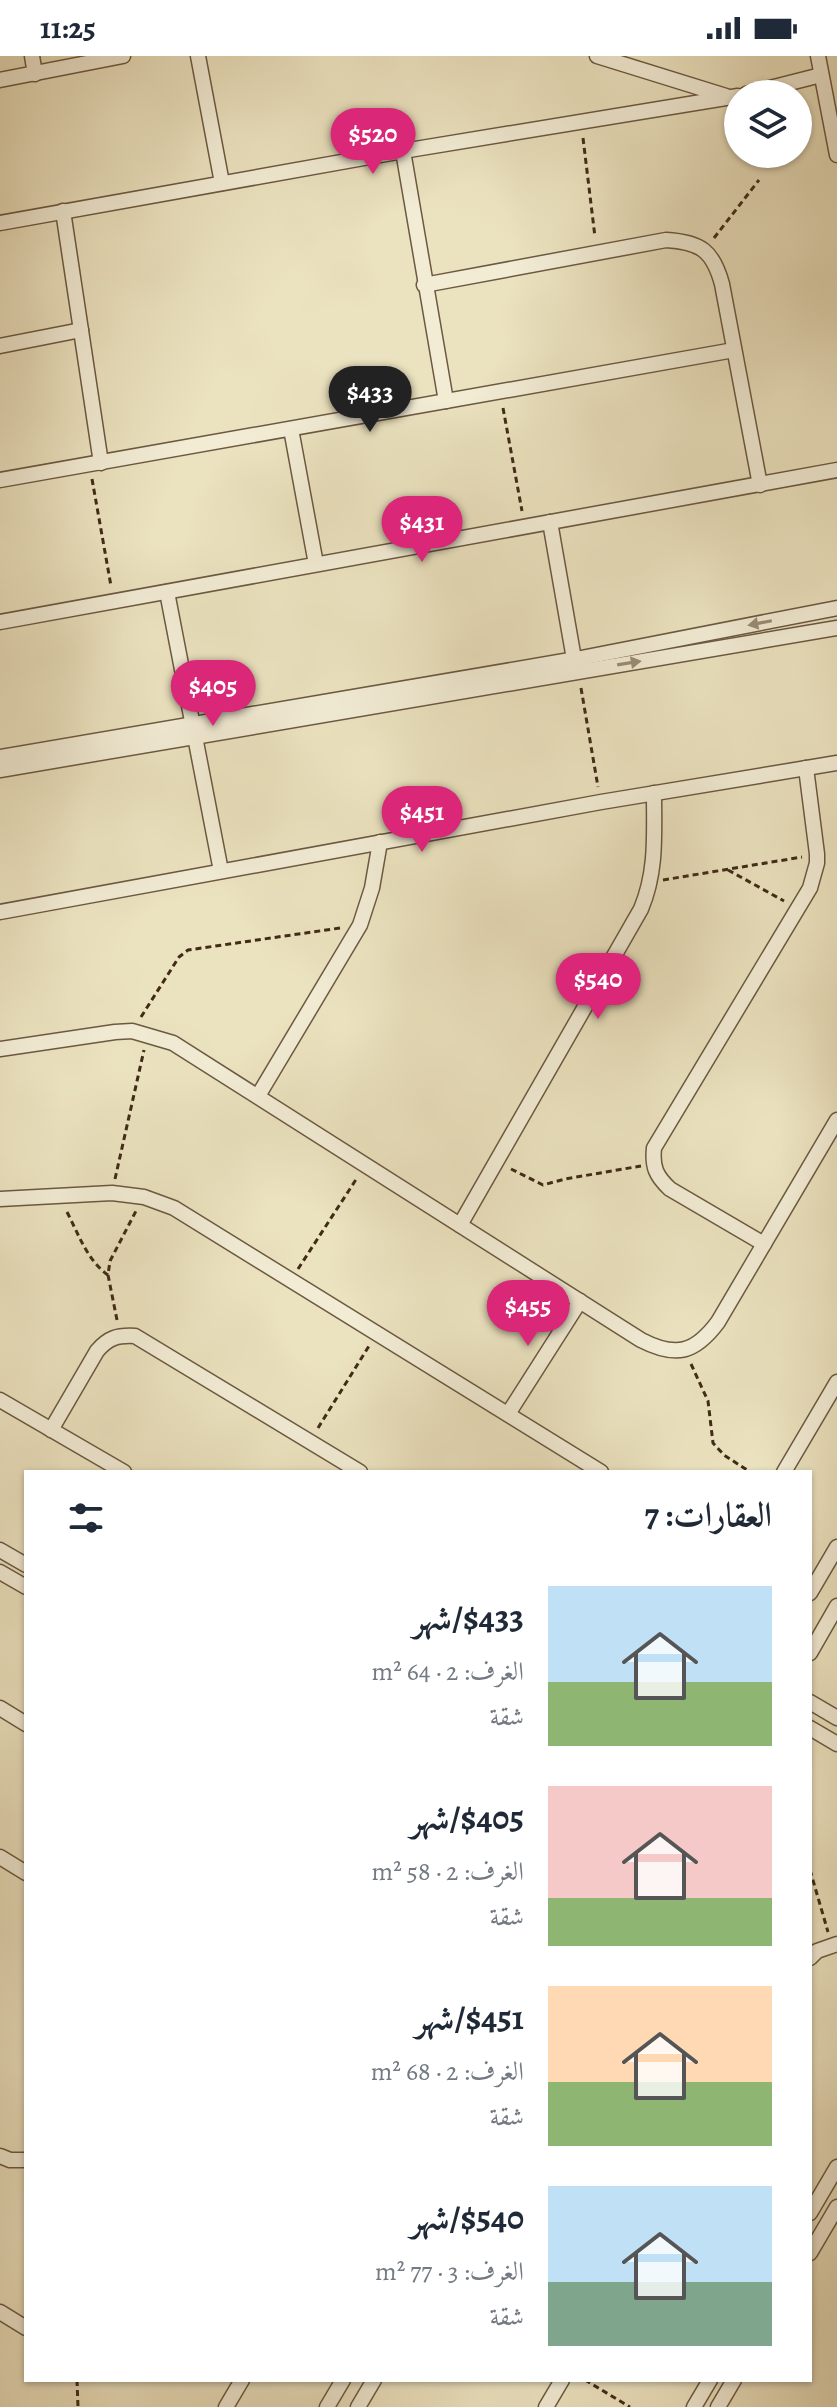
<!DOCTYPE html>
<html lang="ar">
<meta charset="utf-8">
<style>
body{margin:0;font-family:Alegreya,Amiri,serif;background:#f6f6f7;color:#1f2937;direction:rtl;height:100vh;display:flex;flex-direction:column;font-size:30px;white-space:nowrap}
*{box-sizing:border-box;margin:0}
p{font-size:26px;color:#747a83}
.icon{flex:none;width:44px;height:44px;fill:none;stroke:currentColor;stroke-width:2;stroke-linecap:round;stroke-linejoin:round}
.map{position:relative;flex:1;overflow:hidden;direction:ltr}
.drawer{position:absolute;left:24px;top:1414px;width:788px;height:912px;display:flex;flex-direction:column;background:#fff;border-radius:0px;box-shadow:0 2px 6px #0004;direction:rtl}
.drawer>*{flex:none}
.tools{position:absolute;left:724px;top:24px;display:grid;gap:16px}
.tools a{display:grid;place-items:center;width:88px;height:88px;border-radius:50%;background:#fff;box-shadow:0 2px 6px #0004;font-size:40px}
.price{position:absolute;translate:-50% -68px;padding:0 18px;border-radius:28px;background:#db2777;color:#fff;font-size:26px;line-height:52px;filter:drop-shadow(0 2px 4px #0008)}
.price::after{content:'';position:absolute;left:50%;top:48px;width:24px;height:18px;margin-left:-12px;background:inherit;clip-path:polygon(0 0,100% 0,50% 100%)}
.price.current{background:#222;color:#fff}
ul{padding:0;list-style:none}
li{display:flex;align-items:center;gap:24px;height:200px;padding:0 40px}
li span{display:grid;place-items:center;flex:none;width:224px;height:160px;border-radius:0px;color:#555}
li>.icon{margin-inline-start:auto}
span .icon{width:96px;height:96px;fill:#fffc;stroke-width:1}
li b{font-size:34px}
h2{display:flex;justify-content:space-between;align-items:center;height:96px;padding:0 40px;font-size:34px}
.status{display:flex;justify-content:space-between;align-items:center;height:56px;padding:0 40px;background:#fff;direction:ltr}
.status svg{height:22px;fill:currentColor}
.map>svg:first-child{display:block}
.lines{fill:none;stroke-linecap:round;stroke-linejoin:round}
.minor-casing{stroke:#6b5941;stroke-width:17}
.path{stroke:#402b17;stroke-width:3;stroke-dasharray:6 4;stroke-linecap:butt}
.minor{stroke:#f2ecd5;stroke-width:14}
.oneway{fill:#998c76}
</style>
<div class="status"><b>11:25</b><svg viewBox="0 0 49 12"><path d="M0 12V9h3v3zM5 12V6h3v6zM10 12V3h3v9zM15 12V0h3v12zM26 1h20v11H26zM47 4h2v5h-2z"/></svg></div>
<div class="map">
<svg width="837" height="2351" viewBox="0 0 837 2351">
<rect width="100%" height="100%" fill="#ebe2bf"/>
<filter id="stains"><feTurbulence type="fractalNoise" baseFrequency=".0025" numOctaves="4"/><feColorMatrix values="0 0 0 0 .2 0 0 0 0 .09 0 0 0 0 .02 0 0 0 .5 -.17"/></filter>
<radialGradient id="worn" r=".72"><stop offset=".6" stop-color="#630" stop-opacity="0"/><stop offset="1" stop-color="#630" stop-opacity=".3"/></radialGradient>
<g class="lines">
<defs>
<g id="minor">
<path d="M32 0 35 18"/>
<path d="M198 0 222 127"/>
<path d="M597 0 726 40"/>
<path d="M818 0 837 99"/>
<path d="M0 24 123 0"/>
<path d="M746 38 821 19"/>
<path d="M403 95 446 345"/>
<path d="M63 155 101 407"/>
<path d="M0 167 403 95 738 40"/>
<path d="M424 229 666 184C701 186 713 195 722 228L760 429"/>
<path d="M0 290 81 274"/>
<path d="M291 373 316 508"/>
<path d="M0 424 734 294"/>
<path d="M550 466 574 603"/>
<path d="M167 536 221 815"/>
<path d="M0 566 837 414"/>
<path d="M0 701 576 603 837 552"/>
<path d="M0 714 837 572"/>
<path d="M0 856 601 746 837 707"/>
<path d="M0 993 115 976 132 975 173 987 641 1284C676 1302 695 1297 718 1266L837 1064"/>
<path d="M258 1040 360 869 372 832 380 786"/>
<path d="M0 1143 112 1137 144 1141 174 1152 601 1416"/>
<path d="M460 1169 641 853C657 815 654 778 654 737"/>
<path d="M764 1188 670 1133C656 1120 652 1111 654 1092L810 832 817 807V798L806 712"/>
<path d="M0 1344 124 1416"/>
<path d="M508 1358 580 1245"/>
<path d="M51 1374 97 1295C108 1282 117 1279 135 1280L360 1416"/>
<path d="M784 1416 837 1326"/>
<path d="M0 1494 26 1509"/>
<path d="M0 1516 26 1531"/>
<path d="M810 1537 837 1491"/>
<path d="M810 1597 837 1550"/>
<path d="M810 1646 837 1662"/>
<path d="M0 1652 26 1668"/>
<path d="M810 1672 837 1688"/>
<path d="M0 1801 26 1817"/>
<path d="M810 1902 817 1895 837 1888"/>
<path d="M0 2100 10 2104H26"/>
<path d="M810 2157 837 2111"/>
<path d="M810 2197 837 2151"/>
<path d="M0 2256 26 2272"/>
<path d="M226 2351 242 2324"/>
<path d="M327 2351 343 2324"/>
<path d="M358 2351 374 2324"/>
<path d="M546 2351 562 2324"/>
<path d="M694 2351 710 2324"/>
<path d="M718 2351 734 2324"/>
</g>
</defs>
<use href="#minor" class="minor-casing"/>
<g class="path">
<path d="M583 82 595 181"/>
<path d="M714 182 759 124"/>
<path d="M503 352 522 455"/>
<path d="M92 423 111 530"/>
<path d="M581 632 598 731"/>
<path d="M728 814 784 845"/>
<path d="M663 824 802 801"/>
<path d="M141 961 179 901 188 894 340 872"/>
<path d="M511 1113 543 1129 565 1123 641 1110"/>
<path d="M115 1123 144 994"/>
<path d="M67 1156C79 1179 87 1204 108 1219"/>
<path d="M298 1213 357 1122"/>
<path d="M117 1264 108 1219 110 1205 136 1155"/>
<path d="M691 1308 708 1345 713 1387 724 1399 750 1416"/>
<path d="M318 1372 369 1290"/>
<path d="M810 1814 828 1876"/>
<path d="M77 2324 78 2351"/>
<path d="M585 2324 630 2351"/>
</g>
<use href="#minor" class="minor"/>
</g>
<defs><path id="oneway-solid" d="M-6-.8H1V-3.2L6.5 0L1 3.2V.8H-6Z" transform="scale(2)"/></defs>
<g class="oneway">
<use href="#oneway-solid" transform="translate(760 567) rotate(169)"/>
<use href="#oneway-solid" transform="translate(629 607) rotate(-9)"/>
</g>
<rect width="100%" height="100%" filter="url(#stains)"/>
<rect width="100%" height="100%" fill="url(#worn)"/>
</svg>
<div class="tools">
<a><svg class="icon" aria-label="layers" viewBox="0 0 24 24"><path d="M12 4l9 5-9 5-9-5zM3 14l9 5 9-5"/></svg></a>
</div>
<b class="price" style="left:373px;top:120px">$520</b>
<b class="price current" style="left:370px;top:378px">$433</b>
<b class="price" style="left:422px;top:508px">$431</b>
<b class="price" style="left:213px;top:672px">$405</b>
<b class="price" style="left:422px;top:798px">$451</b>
<b class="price" style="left:598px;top:965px">$540</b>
<b class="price" style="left:528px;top:1292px">$455</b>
<section class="drawer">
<h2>العقارات: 7<svg class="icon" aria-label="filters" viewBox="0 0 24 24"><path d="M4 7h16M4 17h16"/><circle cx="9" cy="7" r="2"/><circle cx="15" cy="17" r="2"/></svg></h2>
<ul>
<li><span style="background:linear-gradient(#bfe0f5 60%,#8fb573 0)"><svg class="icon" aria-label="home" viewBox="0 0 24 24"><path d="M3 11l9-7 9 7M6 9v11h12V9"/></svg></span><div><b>$433/شهر</b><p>الغرف: 2 · 64 m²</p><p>شقة</p></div></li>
<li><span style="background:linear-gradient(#f6c9c9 70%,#8fb573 0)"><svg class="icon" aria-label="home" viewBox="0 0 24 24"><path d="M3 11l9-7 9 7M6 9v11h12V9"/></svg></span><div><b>$405/شهر</b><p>الغرف: 2 · 58 m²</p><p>شقة</p></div></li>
<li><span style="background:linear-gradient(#ffd9b3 60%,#8fb573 0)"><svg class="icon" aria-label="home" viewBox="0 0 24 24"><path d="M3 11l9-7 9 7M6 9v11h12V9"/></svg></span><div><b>$451/شهر</b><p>الغرف: 2 · 68 m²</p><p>شقة</p></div></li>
<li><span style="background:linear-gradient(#bfe0f5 60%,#7fa58c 0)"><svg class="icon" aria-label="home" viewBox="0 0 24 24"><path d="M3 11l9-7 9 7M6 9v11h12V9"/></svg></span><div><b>$540/شهر</b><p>الغرف: 3 · 77 m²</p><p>شقة</p></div></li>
</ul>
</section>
</div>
